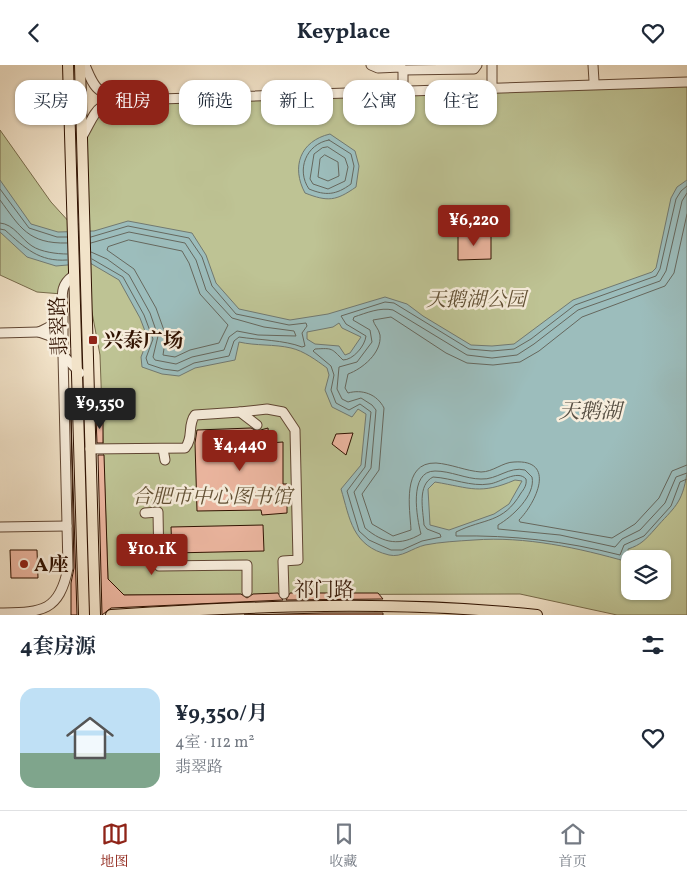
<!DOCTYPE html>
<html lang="zh">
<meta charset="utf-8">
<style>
body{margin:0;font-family:Vollkorn,"Noto Serif SC",serif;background:#f2f2f3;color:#1f2937;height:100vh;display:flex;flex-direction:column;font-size:19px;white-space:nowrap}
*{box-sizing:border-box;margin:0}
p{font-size:16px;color:#747a83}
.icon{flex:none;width:28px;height:28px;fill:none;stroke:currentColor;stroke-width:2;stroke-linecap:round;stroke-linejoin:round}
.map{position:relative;height:550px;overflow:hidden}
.sheet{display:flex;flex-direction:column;background:#fff;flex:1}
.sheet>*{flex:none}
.hud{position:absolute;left:15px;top:15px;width:658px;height:45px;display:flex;gap:10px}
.fabs{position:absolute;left:621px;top:485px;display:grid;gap:10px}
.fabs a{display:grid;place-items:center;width:50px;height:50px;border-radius:10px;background:#fff;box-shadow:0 1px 4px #0004;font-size:25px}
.price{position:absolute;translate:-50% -42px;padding:0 11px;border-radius:5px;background:#8f2418;color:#fff;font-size:16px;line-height:32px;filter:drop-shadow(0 1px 2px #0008)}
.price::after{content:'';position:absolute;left:50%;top:30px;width:15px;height:11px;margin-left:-8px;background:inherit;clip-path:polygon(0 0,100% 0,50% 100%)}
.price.on{background:#222;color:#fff}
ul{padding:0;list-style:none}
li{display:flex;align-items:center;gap:15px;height:125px;padding:0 20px}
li+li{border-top:1px solid #e0e1e3}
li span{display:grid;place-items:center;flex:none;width:140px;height:100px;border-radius:15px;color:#555}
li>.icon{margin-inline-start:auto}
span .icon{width:60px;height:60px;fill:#fffc;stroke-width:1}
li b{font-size:21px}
h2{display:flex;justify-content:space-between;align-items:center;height:60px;padding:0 20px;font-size:21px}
.chip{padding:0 18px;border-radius:15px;background:#fff;box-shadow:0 1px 4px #0004;font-size:18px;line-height:45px}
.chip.on{background:#8f2418;color:#fff}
header{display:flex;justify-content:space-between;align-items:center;height:65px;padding:0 20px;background:#fff;font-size:22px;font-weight:700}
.dock{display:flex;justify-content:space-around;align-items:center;height:70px;border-top:1px solid #e0e1e3;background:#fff;font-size:14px;color:#747a83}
.dock a{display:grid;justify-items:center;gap:2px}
.dock .on{color:#8f2418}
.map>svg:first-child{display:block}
.green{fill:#bec394;stroke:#776a4a;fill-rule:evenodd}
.water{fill:#9cbdbc;stroke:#717971;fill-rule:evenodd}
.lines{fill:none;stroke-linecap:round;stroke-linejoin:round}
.shore{stroke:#66685e;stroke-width:1}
.building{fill:#ecb6a0;stroke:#301201}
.minor-casing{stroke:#604633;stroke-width:11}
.major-casing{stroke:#301201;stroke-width:12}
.minor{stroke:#f7eddc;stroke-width:9}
.major{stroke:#f2e3c9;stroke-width:10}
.poi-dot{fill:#8f2418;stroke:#f7eddc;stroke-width:2}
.labels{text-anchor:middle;stroke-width:5;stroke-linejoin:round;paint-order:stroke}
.park-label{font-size:20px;font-style:italic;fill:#625034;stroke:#f7eddc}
.street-label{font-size:20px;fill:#301201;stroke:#f7eddc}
.poi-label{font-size:20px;font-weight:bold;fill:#301201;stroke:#f7eddc;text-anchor:start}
.water-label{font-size:21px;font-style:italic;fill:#564e42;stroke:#f7eddc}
</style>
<header><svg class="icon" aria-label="back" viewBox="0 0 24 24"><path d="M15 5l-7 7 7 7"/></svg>Keyplace<svg class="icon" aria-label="heart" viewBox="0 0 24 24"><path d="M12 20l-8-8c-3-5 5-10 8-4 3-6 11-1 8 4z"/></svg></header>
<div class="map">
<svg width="687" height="550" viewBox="0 0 687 550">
<rect width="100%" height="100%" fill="#f2e3c9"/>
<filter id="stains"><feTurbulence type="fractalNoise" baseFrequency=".004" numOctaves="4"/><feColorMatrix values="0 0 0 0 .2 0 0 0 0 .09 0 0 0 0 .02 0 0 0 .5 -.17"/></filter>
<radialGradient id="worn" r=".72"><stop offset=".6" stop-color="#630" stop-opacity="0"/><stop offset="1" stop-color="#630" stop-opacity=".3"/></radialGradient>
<path class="green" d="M687 17V550H617L520 529 124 530 108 514 100 290 85 210 73 211 62 229 37 227 0 210V65L51 137 71 159H83L81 72 106 37ZM630 494H662V526H630Z"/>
<g class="water">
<path d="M330 69 355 86 359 101 356 122C336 136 328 137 305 128 291 102 300 76 330 69Z"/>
<path d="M0 115 31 159 58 167 94 166 128 156 192 168 206 190 216 218 239 244 290 255 328 249 385 232 407 239 423 251 471 280 492 281 514 279 573 235 652 207 656 203 671 133 677 122 687 115V408C682 440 674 442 655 464 646 474 641 480 628 484V497C579 483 525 471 474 475 458 476 440 477 425 480 412 483 402 493 389 490 352 481 350 454 341 424L361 400 366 349 358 344 352 352 332 342 325 325 329 310 327 303C316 295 304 286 291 283 274 279 256 281 239 277L235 295 195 303 179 311 162 309 142 302 141 292 148 274 140 253 119 215 90 198 56 201 27 192 0 167ZM339 258 342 263 361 272 350 288 345 290 339 281 315 279 307 274V267L333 262ZM515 415 522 416 509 439 494 449 449 465 430 460 428 424 435 417C471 423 480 430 515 415Z"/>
</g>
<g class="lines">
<g class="shore">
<path d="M329 75 351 89 354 101 351 119C336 130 326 131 309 124 296 105 306 79 329 75Z"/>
<path d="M328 82 345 93 348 102 345 116 328 124 313 119 310 114 314 89 322 83Z"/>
<path d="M325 90 338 97 339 111 328 116 318 112 320 94Z"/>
<path d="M687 121 681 126 676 134 660 204 656 211 575 240 531 274 514 284 492 286 469 284 394 238 385 237 341 251 346 259 366 271C365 281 353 295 343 295 331 283 333 283 315 284L313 286 331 301 334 310 331 325 336 338 349 345 360 339 371 347 365 402 347 426 359 466 369 475 391 485H402L422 476 441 472 440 469 427 464 424 460C423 445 417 420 433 412 452 413 471 422 489 419 500 418 517 404 526 414 527 420 524 424 521 428 503 459 484 453 456 467V471C512 470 565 476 620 490L624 480 644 471 671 441 680 417 687 414"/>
<path d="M0 124 29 163 57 172H67"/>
<path d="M687 128 682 136 666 206 660 216 578 245 534 279 517 290 492 293 467 290 393 245C380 242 366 248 354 252L353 255 370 265 372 277 357 297 339 302 337 324 342 334 348 337 361 333 372 340 376 345 371 403 354 427 365 463C384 479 400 481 421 469 417 454 408 406 435 406 451 406 466 414 481 414 497 415 509 401 525 405L532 412C536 430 512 452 498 460V464L560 470 615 482 622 474 640 465 665 438 676 412 687 408"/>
<path d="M0 135C20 162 28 179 67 178"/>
<path d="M687 149 674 208 665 221 582 252 539 286 520 297 493 300 467 298 446 288 391 252 373 255C374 260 379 264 380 270 382 288 362 304 348 309L345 323 348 328C362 324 377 329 384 343L379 405 362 429 372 459 393 471 411 465C410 444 401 397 436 398 451 399 466 406 481 407 493 407 503 397 514 397 557 394 536 438 519 455L520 457 612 473 635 459 659 433 672 406 687 400"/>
<path d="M0 158C14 159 21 174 32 181 41 187 57 189 67 189"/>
<path d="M0 164 5 165C25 183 39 197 67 195"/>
<path d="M91 172 128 161 189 173 202 192 212 221 236 249 289 260 306 258 307 261 302 268 305 281 302 282C284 275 259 275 239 272L234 276 229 291 194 298 178 306 163 304 148 299 146 293 153 274 144 250 123 212 92 194"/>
<path d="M129 175 182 186 189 198 200 229 228 260 219 278 190 285 175 292 163 290 166 271 156 243 134 204 107 185 108 182Z"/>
<path d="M91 178 129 167 185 178 196 195 206 225 232 253 264 262 294 266 296 271 258 270 237 266 229 272 224 285 192 292 176 299 155 295 153 292 158 271 150 248 129 210 107 194 91 187"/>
</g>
</g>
<g class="building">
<path d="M491 170V194L458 195V171Z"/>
<path d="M103 352V378H97L96 353Z"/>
<path d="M71 353 77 550H71V518L74 503Z"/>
<path d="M251 363 257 366 268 363 269 378 283 377V419H287V448L262 450 261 445 197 446 195 378 197 365Z"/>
<path d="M353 368 346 390 332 379 336 369Z"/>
<path d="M98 390H104L108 514 124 530 241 529 247 533 253 529 278 528 283 535 111 543 102 550Z"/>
<path d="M263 460 264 486 172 488 171 462Z"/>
<path d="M10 485H37L38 513H11Z"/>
<path d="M290 528H378L383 534 286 535Z"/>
<path d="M324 548H383V550H244Z"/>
</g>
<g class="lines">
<defs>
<g id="minor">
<path d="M85 0C96 28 99 30 129 29"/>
<path d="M371 0 378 3 401 2 403 5 474 4 477 0"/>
<path d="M492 0V23"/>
<path d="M593 0 594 16"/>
<path d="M403 5V21"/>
<path d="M82 72C98 44 94 39 128 35L687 17"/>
<path d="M73 211C52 226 71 243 57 257 52 261 45 264 39 267L53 272 63 281V290L80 308"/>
<path d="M63 249V281"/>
<path d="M0 268 39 267"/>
<path d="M240 347 267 344 283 347 295 365 298 495 283 496 284 529"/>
<path d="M90 384 185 383C194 373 187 360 195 350L240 347 257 360"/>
<path d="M163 384 165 395"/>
<path d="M145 448 158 447 159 501 247 500V527"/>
<path d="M0 462 67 461"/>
<path d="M0 548C41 547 59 548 68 503L63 290"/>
</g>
<g id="major">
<path d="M68 0 84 550"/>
<path d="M80 0 95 550"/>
<path d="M111 550C253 541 396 535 537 550"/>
</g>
</defs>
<use href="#minor" class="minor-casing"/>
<use href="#major" class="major-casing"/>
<use href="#minor" class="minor"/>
<use href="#major" class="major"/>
</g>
<g class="poi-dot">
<rect x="88" y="270" width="10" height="10" rx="2.5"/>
<circle cx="24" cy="499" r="5"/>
</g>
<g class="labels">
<g class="park-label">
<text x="476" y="241">天鹅湖公园</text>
<text x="212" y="438">合肥市中心图书馆</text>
</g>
<g class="street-label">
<text transform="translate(58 261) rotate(-93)" y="7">翡翠路</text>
<text x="324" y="531">祁门路</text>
</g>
<g class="poi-label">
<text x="103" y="282">兴泰广场</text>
<text x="34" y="506">A座</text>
</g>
<g class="water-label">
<text x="590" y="353">天鹅湖</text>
</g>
</g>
<rect width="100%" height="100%" filter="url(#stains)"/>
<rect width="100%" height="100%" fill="url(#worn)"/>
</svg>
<div class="fabs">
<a><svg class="icon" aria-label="layers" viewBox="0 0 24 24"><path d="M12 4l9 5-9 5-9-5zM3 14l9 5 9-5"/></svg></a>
</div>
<b class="price" style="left:474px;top:182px">¥6,220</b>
<b class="price on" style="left:100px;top:365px">¥9,350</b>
<b class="price" style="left:240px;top:407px">¥4,440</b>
<b class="price" style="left:152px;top:511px">¥10.1K</b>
<div class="hud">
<a class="chip">买房</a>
<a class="chip on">租房</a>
<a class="chip">筛选</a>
<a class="chip">新上</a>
<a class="chip">公寓</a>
<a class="chip">住宅</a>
</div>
</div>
<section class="sheet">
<h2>4套房源<svg class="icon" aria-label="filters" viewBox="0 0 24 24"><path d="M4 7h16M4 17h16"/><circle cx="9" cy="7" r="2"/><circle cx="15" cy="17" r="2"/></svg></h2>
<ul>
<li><span style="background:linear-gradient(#bfe0f5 65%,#7fa58c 0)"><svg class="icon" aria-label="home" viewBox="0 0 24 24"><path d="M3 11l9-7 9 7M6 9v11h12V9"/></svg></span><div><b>¥9,350/月</b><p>4室 · 112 m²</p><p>翡翠路</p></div><svg class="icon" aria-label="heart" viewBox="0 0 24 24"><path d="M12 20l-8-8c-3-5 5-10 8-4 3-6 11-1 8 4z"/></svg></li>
</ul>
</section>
<nav class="dock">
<a class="on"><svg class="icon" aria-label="map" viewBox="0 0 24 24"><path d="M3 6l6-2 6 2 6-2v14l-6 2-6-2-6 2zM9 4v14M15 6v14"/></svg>地图</a>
<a><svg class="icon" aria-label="saved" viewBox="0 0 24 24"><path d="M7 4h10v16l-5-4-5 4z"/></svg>收藏</a>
<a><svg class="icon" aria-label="home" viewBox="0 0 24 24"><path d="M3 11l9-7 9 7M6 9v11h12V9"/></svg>首页</a>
</nav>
